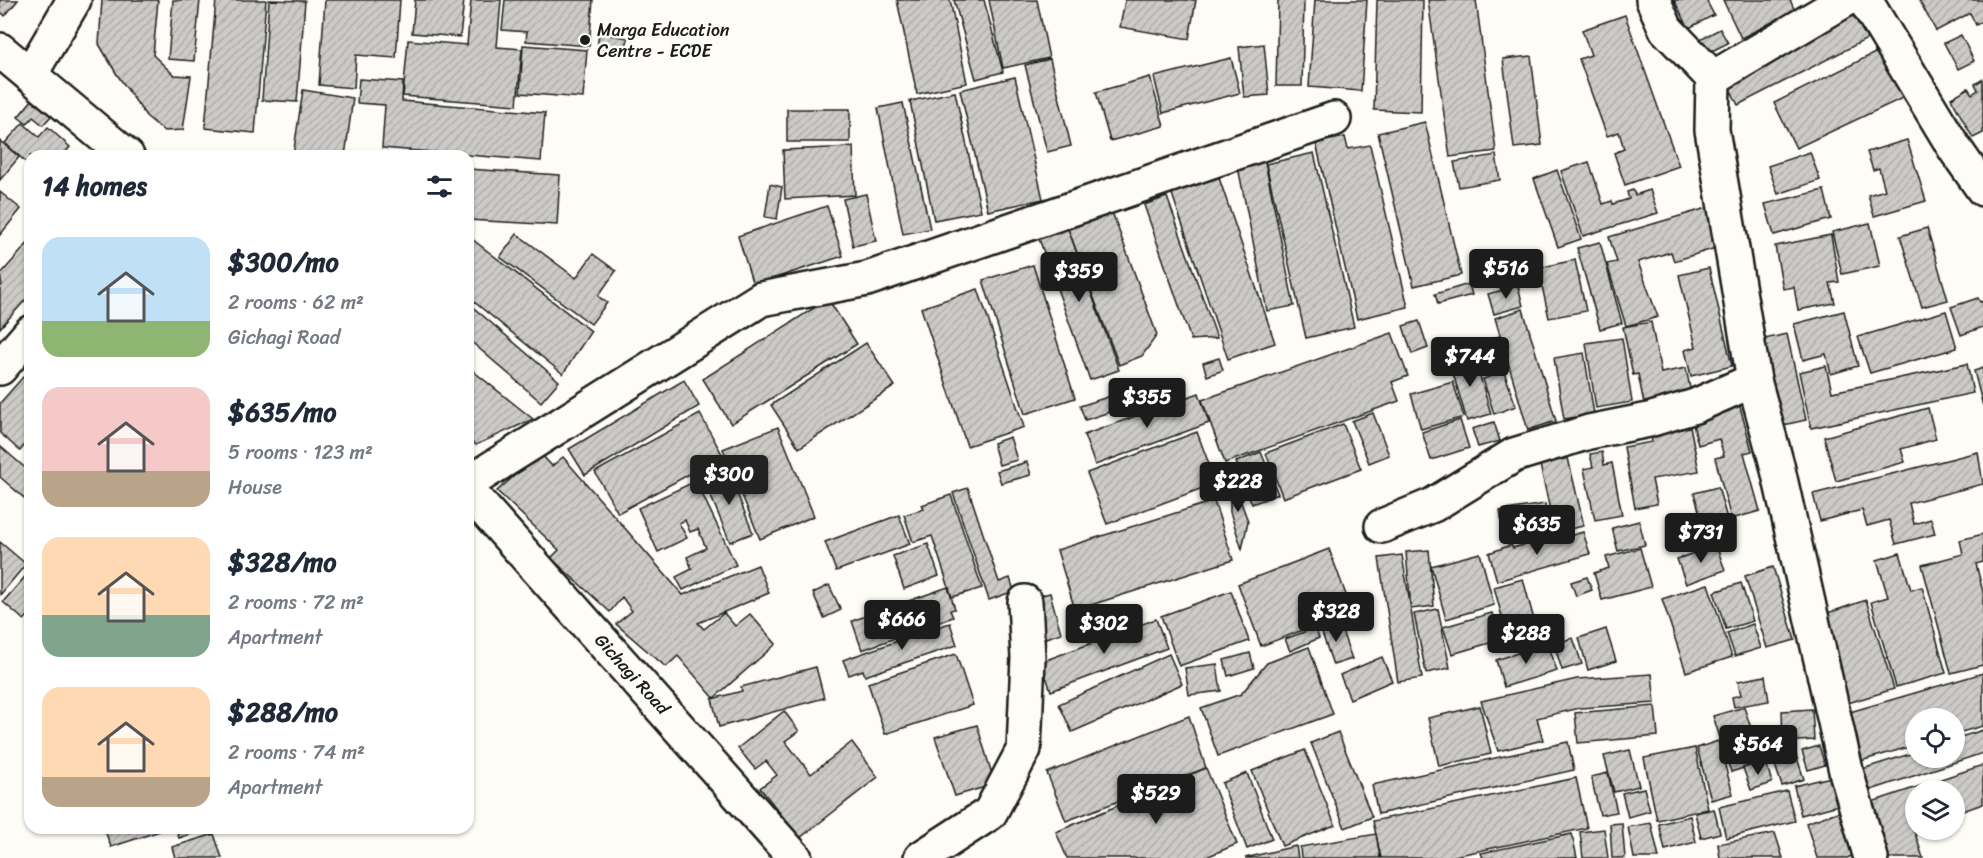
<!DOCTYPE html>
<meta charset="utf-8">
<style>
body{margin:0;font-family:Sriracha,sans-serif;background:#f6f6f7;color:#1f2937;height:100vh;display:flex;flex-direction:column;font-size:22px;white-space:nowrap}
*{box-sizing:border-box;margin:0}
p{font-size:20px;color:#747a83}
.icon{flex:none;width:33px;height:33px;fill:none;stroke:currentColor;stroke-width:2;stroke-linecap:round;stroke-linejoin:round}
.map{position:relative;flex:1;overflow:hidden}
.sheet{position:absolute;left:24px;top:150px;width:450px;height:684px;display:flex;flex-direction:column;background:#fff;border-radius:18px;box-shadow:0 2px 4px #0004}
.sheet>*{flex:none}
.buttons{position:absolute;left:1905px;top:708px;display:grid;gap:12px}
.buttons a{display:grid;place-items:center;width:60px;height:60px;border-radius:50%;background:#fff;box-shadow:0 2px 4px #0004;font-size:30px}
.price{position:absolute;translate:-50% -51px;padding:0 14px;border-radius:6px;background:#1c1c1c;color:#fff;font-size:20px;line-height:39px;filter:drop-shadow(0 2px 3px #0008)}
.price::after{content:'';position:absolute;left:50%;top:36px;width:18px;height:14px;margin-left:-9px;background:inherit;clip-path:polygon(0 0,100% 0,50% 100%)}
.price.current{background:#222;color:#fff}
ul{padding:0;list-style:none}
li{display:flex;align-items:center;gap:18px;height:150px;padding:0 18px}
li span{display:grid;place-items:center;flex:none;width:168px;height:120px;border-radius:18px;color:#555}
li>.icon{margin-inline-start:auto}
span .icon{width:72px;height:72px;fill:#fffc;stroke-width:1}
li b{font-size:26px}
h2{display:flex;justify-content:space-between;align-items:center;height:72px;padding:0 18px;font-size:26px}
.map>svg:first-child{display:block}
.building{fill:url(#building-hatch);stroke:#1c1c1c;stroke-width:1.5}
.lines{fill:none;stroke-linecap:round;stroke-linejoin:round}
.minor-casing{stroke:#1c1c1c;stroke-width:38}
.minor{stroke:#fdfcf7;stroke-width:33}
.poi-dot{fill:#1c1c1c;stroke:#fdfcf7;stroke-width:2}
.labels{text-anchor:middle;stroke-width:5;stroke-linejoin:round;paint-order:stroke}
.poi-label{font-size:18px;fill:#1c1c1c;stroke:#fdfcf7;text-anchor:start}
.street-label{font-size:18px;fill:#1c1c1c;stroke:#fdfcf7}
</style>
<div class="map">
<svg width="1983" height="858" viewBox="0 0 1983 858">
<defs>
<pattern id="building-hatch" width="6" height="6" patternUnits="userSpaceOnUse" patternTransform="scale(1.5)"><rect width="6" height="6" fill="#cccbc8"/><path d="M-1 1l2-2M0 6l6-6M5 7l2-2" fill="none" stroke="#afaeab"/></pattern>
</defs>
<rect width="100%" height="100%" fill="#fdfcf7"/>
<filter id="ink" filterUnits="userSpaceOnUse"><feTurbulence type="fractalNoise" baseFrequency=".0167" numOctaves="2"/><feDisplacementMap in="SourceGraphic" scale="12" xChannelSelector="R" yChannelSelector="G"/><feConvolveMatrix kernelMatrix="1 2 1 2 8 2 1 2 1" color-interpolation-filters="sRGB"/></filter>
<g filter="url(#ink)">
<g class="building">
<path d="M0 0H18L5 16 0 11Z"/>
<path d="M102 0H158L153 55 174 75 191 76 183 130 164 131 146 116 116 73 99 44Z"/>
<path d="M173 0H200L194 61 168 59Z"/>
<path d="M216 0H266L255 133 205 128Z"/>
<path d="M269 0 305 1 297 102 262 100Z"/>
<path d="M325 0H400L396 58 356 55 354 88 319 85Z"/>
<path d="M415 0H464L460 37 412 33Z"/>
<path d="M471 0H501L497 47 522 49 517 105 403 96 408 40 467 45Z"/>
<path d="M505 0H593L589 46 526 41 527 32 502 30Z"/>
<path d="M897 0H950L967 83 917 94Z"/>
<path d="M954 0H984L1003 72 976 79Z"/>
<path d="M989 0H1037L1049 58 1003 68Z"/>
<path d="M1125 0H1196L1189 39 1120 27Z"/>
<path d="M1278 0H1304L1302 86H1276Z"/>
<path d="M1315 0H1367L1361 91 1309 87Z"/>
<path d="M1377 0H1423L1421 112 1374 110Z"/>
<path d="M1428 0H1476L1496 151 1450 157Z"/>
<path d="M1674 0H1706L1714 15 1689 28Z"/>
<path d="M1723 0H1790L1795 11 1741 38Z"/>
<path d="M1919 0H1983V21L1976 25 1970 13 1936 31Z"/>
<path d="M1854 13 1867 39 1738 105 1725 78Z"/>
<path d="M1625 15 1679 166 1625 185 1614 153 1624 149 1619 132 1607 136 1579 59 1591 55 1582 30Z"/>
<path d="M1720 29 1728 43 1704 55 1696 41Z"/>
<path d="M599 33 628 38 625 54 597 49Z"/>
<path d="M1961 35 1974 61 1958 69 1944 43Z"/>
<path d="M1264 44 1269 95 1244 97 1239 47Z"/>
<path d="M523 45 587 50 583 98 520 93Z"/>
<path d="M1883 49 1907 96 1796 148 1774 103Z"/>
<path d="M1531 56 1542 145 1514 148 1503 59Z"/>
<path d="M1231 58 1240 93 1163 113 1154 77Z"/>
<path d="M1050 59 1071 146 1047 152 1025 65Z"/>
<path d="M1015 77 1043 199 988 211 960 90Z"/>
<path d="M1150 77 1164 126 1110 141 1096 92Z"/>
<path d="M359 79 403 82 402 101 545 113 541 161 382 148 385 105 357 103Z"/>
<path d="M1983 79V133L1973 138 1951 98 1968 88 1972 94 1978 90 1975 84Z"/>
<path d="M303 90 353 98 345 156H293Z"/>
<path d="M955 92 981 211 934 220 910 101Z"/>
<path d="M32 100 51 116 43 125 33 117 27 124 18 117Z"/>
<path d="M903 103 930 229 903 234 878 108Z"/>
<rect x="787" y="109" width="63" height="33"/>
<path d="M1425 122 1461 275 1414 286 1378 133Z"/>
<path d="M23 123 39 137 48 127 70 147 64 154 66 156H30V166L5 143Z"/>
<path d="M1345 137 1348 149 1370 145 1408 307 1357 319 1316 143Z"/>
<path d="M1907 140 1926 201 1874 216 1868 195 1885 190 1879 168 1873 170 1867 152Z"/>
<path d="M0 141 19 157 0 180Z"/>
<path d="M853 147 855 195 785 199 783 150Z"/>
<path d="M1810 152 1820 180 1778 194 1768 166Z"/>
<path d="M1314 153 1354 327 1306 338 1266 164Z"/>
<path d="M1496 155 1500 180 1459 187 1454 162Z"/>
<path d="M1264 157 1294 306 1267 311 1237 162Z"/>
<path d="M1589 162 1603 204 1612 201 1613 204 1629 199 1627 192 1633 190 1635 195 1650 190 1658 213 1583 236 1561 171Z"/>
<path d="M468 169 560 175 557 225 468 220Z"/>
<path d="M1557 170 1581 239 1558 247 1534 179Z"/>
<path d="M1218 175 1275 343 1228 359 1171 191Z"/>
<path d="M770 184 782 187 777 219 765 217Z"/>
<path d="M1824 190 1831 219 1774 235 1765 204Z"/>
<path d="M0 192 21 209 0 235Z"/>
<path d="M866 194 876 241 853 246 843 199Z"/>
<path d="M1167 197 1217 338 1191 340 1144 205Z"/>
<path d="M827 206 843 256 753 285 738 236Z"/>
<path d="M1707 208 1719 247 1674 261 1671 252 1638 262 1658 317 1626 326 1607 264 1617 262 1609 237Z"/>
<path d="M1111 209 1157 335 1142 356 1119 365 1067 226Z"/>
<path d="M1870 223 1880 266 1842 274 1832 232Z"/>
<path d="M1067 226 1119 370 1090 380 1038 236Z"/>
<path d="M1927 228 1948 300 1922 307 1900 236Z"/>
<path d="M517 234 576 278 593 254 616 271 598 296 607 303 591 324 500 257Z"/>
<path d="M1831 235 1839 282 1830 283 1835 303 1798 310 1794 287 1783 289 1775 246Z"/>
<path d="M468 236 591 331 563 374 468 297Z"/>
<path d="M30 241V295L0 328V287L2 285 0 275Z"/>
<path d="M1600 242 1622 323 1600 329 1577 248Z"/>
<path d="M1575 260 1586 311 1549 318 1538 268Z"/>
<path d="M1033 265 1075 398 1025 414 983 280Z"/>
<path d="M1709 268 1732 366 1691 376 1685 350 1696 347 1679 275Z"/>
<path d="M1469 284 1472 295 1438 304 1435 294Z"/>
<path d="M1518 286 1523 306 1494 314 1488 294Z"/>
<path d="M978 289 1024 427 967 446 921 308Z"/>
<path d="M1978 298 1980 302 1983 301V327L1961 335 1951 307Z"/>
<path d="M828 299 857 344 731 424 703 379Z"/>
<path d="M468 303 559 381 541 402 468 339Z"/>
<path d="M1523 309 1556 421 1528 430 1495 318Z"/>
<path d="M1844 311 1858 366 1831 374 1826 354 1803 360 1794 324Z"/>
<path d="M1946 311 1957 348 1870 373 1858 337Z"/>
<path d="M1419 321 1428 348 1412 354 1403 326Z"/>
<path d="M1651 322 1661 373 1686 368 1692 398 1645 408 1638 374 1633 375 1623 327Z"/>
<path d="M1392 333 1408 376 1392 382 1399 401 1225 463 1202 400Z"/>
<path d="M1787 334 1806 420 1779 426 1760 340Z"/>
<path d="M1500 336 1508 366 1489 372 1480 342Z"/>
<path d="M1622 338 1632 402 1596 408 1586 343Z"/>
<path d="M866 343 895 386 799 448 771 405Z"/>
<path d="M1584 353 1594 414 1564 419 1554 358Z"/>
<path d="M1474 356 1491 414 1467 421 1450 363Z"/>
<path d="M1219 358 1223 370 1207 376 1203 363Z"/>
<path d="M1967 364 1973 393 1811 428 1799 372 1826 366 1832 392Z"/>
<path d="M468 367 533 419 476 445 468 439Z"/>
<path d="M1983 368V406L1974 371Z"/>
<path d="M1504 372 1516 406 1494 414 1483 379Z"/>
<path d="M23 377 30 383V439L20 451 0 433V403Z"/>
<path d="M684 380 699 406 585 475 569 449Z"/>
<path d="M1453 382 1464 417 1421 429 1411 394Z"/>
<path d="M1120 393 1125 407 1085 420 1080 406Z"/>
<path d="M1199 393 1209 423 1095 465 1084 435Z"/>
<path d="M1739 403 1752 451 1744 453 1760 511 1731 519 1715 458 1724 456 1719 439 1698 445 1691 416Z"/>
<path d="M1928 408 1936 439 1901 449 1905 462 1836 481 1824 437Z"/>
<path d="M1373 413 1389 455 1369 463 1352 421Z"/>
<path d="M700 414 723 456 618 513 595 472Z"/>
<path d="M1460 420 1469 448 1431 460 1422 432Z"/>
<path d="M1494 422 1500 441 1478 447 1472 429Z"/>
<path d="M1343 424 1361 469 1283 498 1266 453Z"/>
<path d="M1690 426 1699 471 1652 479 1657 504 1635 508 1624 447 1652 442 1651 433Z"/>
<path d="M778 427 814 516 760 539 723 449Z"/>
<path d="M1197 432 1216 483 1107 524 1087 473Z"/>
<path d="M1010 437 1017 460 999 465 993 443Z"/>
<path d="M0 446 30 472V503L0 477Z"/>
<path d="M1261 452 1278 494 1252 504 1236 462Z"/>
<path d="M1602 452 1604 465 1612 463 1622 515 1595 520 1584 469 1593 467 1590 454Z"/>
<path d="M1978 452 1983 484 1909 503 1914 524 1931 519 1935 534 1896 544 1889 520 1867 526 1862 510 1820 521 1813 494Z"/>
<path d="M540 453 552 466 563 457 683 595 758 565 769 593 698 623 704 629 724 613 735 626 750 614 776 644 714 698 678 656 666 667 616 624 632 611 622 597 610 612 551 558 559 550 497 491Z"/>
<path d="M1568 458 1584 526 1555 532 1540 465Z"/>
<path d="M1027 462 1031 475 1001 483 997 471Z"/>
<path d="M728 471 753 533 730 542 704 480Z"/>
<path d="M1230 473 1248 521 1242 549 1230 512Z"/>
<path d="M696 481 736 565 683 590 676 577 692 569 687 557 706 548 698 529 690 532 685 520 679 523 687 538 658 552 638 508Z"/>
<path d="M1718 487 1732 536 1708 542 1694 493Z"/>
<path d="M968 488 999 582 1010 578 1014 591 989 600 953 493Z"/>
<path d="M951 495 982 588 952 597 932 536 913 542 904 515 924 509 922 505Z"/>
<path d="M1214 501 1233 560 1075 610 1057 550Z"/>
<path d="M1545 504 1549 532 1504 539 1500 511Z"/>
<path d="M899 515 910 544 836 571 825 542Z"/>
<path d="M1639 521 1645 545 1618 551 1612 528Z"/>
<path d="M1583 532 1590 554 1497 581 1489 553 1511 545 1513 548 1533 542 1535 546Z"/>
<path d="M1983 534V562L1976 564 1983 592V665L1951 673 1922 565 1963 554 1960 540Z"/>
<path d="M0 542 26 564 0 595Z"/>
<path d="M928 544 939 576 904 589 893 556Z"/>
<path d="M1716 545 1725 570 1686 584 1677 559Z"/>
<path d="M1640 548 1651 587 1602 600 1594 573 1609 568 1606 557Z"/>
<path d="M1329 549 1352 611 1261 646 1238 584Z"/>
<path d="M1429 550 1434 606 1411 609 1406 552Z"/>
<path d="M1480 553 1494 605 1446 619 1431 566Z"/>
<path d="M1900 553 1911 590 1922 587 1946 673 1896 687 1871 602 1888 597 1877 560Z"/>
<path d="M1402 555 1422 678 1398 682 1379 558Z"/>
<path d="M1773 567 1795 640 1767 648 1745 576Z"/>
<path d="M30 571V614L24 620 3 602Z"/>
<path d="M1587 577 1592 590 1576 596 1571 582Z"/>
<path d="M1523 579 1537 631 1508 639 1494 587Z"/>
<path d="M1741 583 1753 621 1726 629 1714 592Z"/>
<path d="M1708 584 1732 657 1686 672 1662 599Z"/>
<path d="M829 585 841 610 824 618 813 593Z"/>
<path d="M948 587 955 609 950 610 953 617 862 650 852 621Z"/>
<path d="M1231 591 1249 641 1179 666 1161 616Z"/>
<path d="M1050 593 1061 633 1043 639 1031 598Z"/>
<path d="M1866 600 1894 689 1838 706 1822 615Z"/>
<path d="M1438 609 1450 668 1426 673 1414 614Z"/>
<path d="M1492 613 1500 640 1452 654 1443 627Z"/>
<path d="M1156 619 1167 648 1051 691 1041 662Z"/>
<path d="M1338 620 1352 659 1333 665 1320 627Z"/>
<path d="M950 623 957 645 865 676 863 670 849 675 843 660Z"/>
<path d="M1753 624 1761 648 1735 656 1727 633Z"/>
<path d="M1315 628 1319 638 1290 651 1285 639Z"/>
<path d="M1606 629 1616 661 1588 670 1579 638Z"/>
<path d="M1573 638 1582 664 1562 670 1554 644Z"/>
<path d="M1548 643 1557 671 1504 687 1496 660Z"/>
<path d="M1309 647 1333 714 1218 756 1201 708 1241 694 1267 663Z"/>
<path d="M1250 653 1254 668 1228 676 1224 660Z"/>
<path d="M956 654 973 705 885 734 868 683Z"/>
<path d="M1169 654 1182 684 1072 732 1059 704Z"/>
<path d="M1382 657 1392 681 1350 699 1340 675Z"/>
<path d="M1217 664 1221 691 1189 695 1185 668Z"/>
<path d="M816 667 824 698 719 727 712 699 742 691 741 687Z"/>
<path d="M1983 673V726L1954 734V718H1916V745L1857 762 1843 714Z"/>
<path d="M1652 674 1655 703 1580 708 1537 718 1543 740 1498 751 1481 701 1577 679Z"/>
<path d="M1765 676 1769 701 1734 707 1732 697 1741 695 1738 681Z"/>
<path d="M1480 706 1491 754 1439 766 1428 718Z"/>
<path d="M1655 706 1658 736 1578 743 1575 713Z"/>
<path d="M1744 707 1762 762 1731 772 1713 716Z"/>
<path d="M1812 709 1814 740 1783 742 1782 711Z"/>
<path d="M784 711 799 731 785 741 811 774 852 742 878 777 800 838 760 788 777 775 766 761 755 769 738 748Z"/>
<path d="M1189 716 1206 768 1066 821 1047 773Z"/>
<path d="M977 725 995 784 955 796 935 737Z"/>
<path d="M1983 730V753L1865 792 1859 770 1916 752V758H1954V739Z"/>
<path d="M1338 732 1372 817 1345 828 1311 743Z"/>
<path d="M1718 741 1733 794 1711 800 1697 748Z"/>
<path d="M1568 742 1574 770 1378 814 1372 785Z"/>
<path d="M1819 746 1825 765 1808 770 1802 751Z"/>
<path d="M1695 748 1708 809 1657 820 1644 758Z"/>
<path d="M1305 750 1335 825 1282 846 1252 771Z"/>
<path d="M1630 750 1639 786 1614 792 1604 756Z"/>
<path d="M1795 752 1804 779 1782 786 1773 759Z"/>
<path d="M1766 762 1772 783 1751 790 1743 768Z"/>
<path d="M1983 765V804L1954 814V790H1916V826L1913 827 1923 858H1887L1869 803Z"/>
<path d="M1206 768 1237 844 1204 858H1067L1056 832Z"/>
<path d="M1247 773 1272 839 1247 849 1222 783Z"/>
<path d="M1608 773 1617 812 1600 815 1591 777Z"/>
<path d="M1839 775 1846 803 1801 815 1794 786Z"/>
<path d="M1576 778 1587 828 1445 858H1381L1373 821Z"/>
<path d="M1644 788 1650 811 1628 817 1622 793Z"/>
<path d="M1787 791 1795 821 1726 838 1719 807Z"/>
<path d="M1714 809 1720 833 1701 838 1695 813Z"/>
<path d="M1843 810 1857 854 1847 858H1817L1806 823Z"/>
<path d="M1690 816 1696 842 1665 850 1659 824Z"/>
<path d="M1622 823 1625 858H1612L1610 824Z"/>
<path d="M1651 823 1659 858H1634L1628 827Z"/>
<path d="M104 828H163V830L111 847Z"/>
<path d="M176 828H209L179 838Z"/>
<path d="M1604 829 1608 858H1583L1580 832Z"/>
<path d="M1775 833 1783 858H1720L1718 844Z"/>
<path d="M214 834 222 858H175L172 847Z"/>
<path d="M1376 834 1380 858H1301L1300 847Z"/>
<path d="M1572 834 1577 858H1483L1481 853Z"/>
<path d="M1296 846 1298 858H1245Z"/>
</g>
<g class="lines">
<defs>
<g id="minor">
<path d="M1653 0 1666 29 1713 78 1712 130 1754 380 1777 465 1847 775 1871 858"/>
<path d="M1865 0 1955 149 1983 189"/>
<path d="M0 50 127 156"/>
<path d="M30 75 74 0"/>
<path d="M1713 78 1845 0"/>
<path d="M0 368 30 333"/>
<path d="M468 483 761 299 867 279 1334 119"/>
<path d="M468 491 795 858"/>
<path d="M1382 526 1433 505 1514 455 1589 432 1649 420 1695 406 1754 380"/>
<path d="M921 858 990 813 1024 749 1028 658 1025 602"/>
</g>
</defs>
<use href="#minor" class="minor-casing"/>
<use href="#minor" class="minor"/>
</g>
</g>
<circle class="poi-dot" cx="585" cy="40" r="6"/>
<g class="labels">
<g class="poi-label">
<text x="597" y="36">Marga Education<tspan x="597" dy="21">Centre - ECDE</tspan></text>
</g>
<g class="street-label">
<text transform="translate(632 674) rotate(48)" y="6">Gichagi Road</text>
</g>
</g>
</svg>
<div class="buttons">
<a><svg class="icon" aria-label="locate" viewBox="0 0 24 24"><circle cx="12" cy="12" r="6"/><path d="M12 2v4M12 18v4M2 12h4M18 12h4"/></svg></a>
<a><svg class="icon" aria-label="layers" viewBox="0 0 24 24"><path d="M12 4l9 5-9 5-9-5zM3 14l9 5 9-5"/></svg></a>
</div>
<b class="price" style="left:1506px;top:300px">$516</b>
<b class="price" style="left:1079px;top:303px">$359</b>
<b class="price" style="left:1470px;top:388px">$744</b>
<b class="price" style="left:1147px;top:429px">$355</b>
<b class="price current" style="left:729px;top:506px">$300</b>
<b class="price" style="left:1238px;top:513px">$228</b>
<b class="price" style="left:1537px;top:556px">$635</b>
<b class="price" style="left:1701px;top:564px">$731</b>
<b class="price" style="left:1336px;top:643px">$328</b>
<b class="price" style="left:902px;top:651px">$666</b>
<b class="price" style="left:1104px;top:655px">$302</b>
<b class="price" style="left:1526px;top:665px">$288</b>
<b class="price" style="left:1758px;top:776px">$564</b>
<b class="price" style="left:1156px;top:825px">$529</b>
<section class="sheet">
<h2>14 homes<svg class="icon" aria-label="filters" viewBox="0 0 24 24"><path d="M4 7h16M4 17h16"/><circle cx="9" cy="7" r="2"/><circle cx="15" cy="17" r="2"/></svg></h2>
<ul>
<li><span style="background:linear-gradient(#bfe0f5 70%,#8fb573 0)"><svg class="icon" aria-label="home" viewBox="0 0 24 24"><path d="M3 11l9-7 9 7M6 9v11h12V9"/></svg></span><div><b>$300/mo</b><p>2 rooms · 62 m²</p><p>Gichagi Road</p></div></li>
<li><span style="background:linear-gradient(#f6c9c9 70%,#b9a48a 0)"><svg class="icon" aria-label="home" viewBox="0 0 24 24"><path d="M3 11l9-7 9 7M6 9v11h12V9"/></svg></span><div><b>$635/mo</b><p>5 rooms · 123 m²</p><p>House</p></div></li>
<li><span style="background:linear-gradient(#ffd9b3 65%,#7fa58c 0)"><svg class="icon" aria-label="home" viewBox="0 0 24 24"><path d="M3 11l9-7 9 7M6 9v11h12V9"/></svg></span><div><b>$328/mo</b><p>2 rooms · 72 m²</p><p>Apartment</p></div></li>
<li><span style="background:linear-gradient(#ffd9b3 75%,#b9a48a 0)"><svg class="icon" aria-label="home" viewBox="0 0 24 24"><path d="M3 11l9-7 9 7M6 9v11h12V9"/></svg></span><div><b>$288/mo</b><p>2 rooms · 74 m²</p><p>Apartment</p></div></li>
</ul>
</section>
</div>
